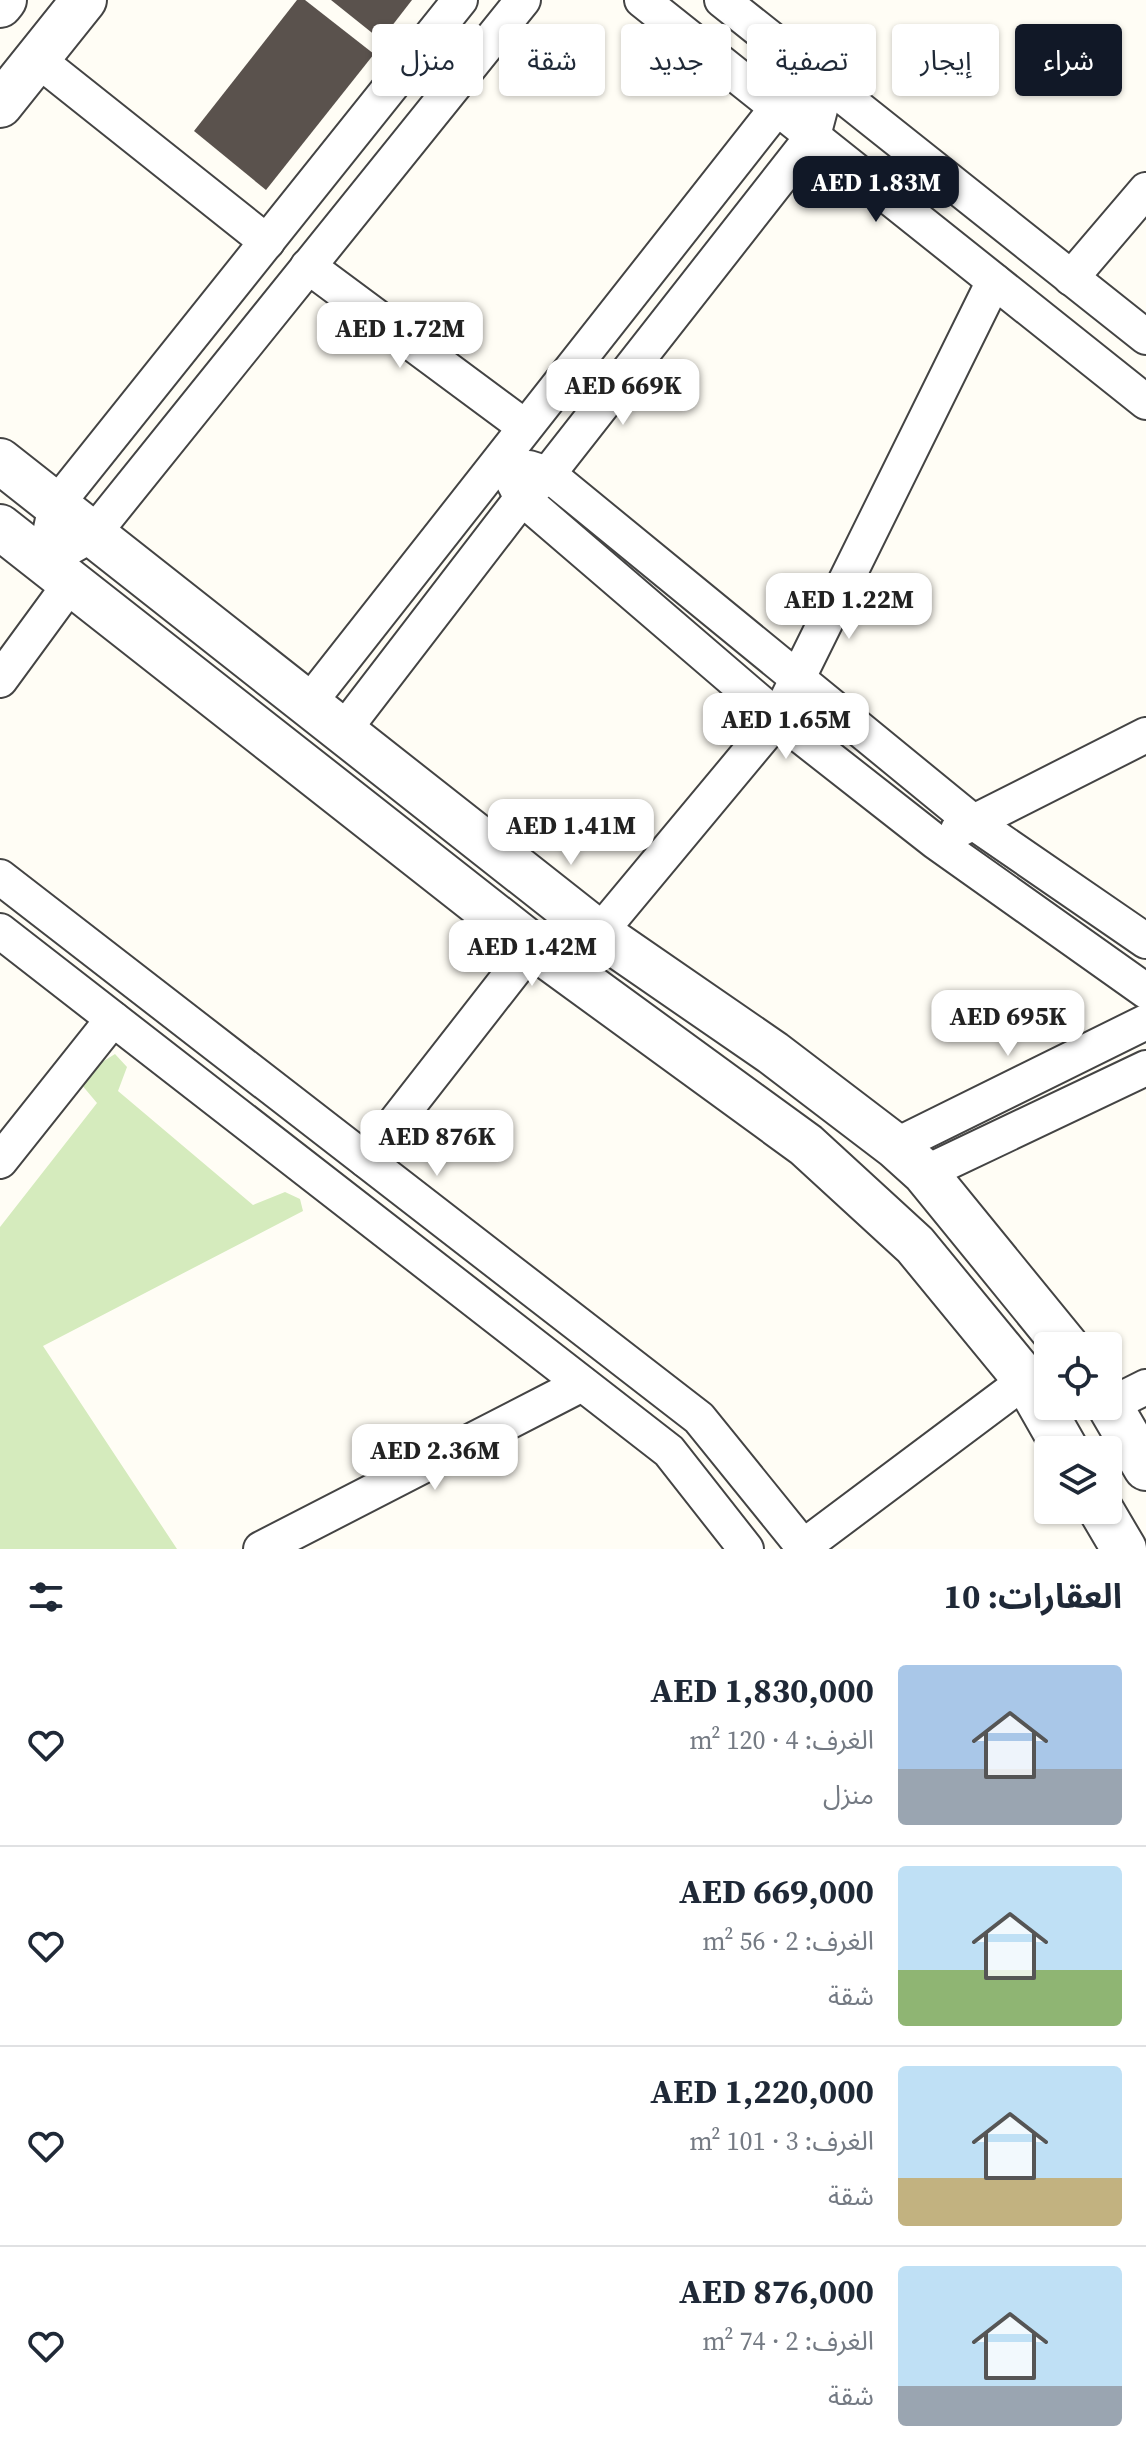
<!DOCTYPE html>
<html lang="ar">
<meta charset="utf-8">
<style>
body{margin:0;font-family:"Source Serif 4","Noto Sans Arabic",serif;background:#f6f6f7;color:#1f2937;direction:rtl;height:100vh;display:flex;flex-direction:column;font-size:30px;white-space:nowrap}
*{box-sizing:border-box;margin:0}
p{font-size:26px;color:#747a83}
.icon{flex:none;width:44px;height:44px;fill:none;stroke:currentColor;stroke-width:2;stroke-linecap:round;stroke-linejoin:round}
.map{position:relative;height:1549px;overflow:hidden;direction:ltr}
.drawer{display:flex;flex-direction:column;background:#fff;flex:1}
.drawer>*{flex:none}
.hud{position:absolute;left:24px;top:24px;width:1098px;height:72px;direction:rtl;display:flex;gap:16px}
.fabs{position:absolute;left:1034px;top:1332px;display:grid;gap:16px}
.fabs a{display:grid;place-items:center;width:88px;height:88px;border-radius:8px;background:#fff;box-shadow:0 2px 6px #0004;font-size:40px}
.price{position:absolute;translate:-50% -68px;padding:0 18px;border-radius:16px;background:#fff;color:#222;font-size:26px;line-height:52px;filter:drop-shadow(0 2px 4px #0008)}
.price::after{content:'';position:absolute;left:50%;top:48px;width:24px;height:18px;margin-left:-12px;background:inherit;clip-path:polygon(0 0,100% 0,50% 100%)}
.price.selected{background:#111827;color:#fff}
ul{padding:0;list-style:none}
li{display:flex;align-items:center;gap:24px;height:200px;padding:0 24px}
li+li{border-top:2px solid #e0e1e3}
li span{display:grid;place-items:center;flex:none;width:224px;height:160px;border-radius:8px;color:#555}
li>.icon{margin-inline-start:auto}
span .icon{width:96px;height:96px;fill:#fffc;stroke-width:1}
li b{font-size:34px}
h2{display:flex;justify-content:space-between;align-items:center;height:96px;padding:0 24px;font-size:34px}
.pill{padding:0 28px;border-radius:8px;background:#fff;box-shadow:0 2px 6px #0004;font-size:28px;line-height:72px}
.pill.selected{background:#111827;color:#fff}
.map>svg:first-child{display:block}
.green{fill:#d5ebbd}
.building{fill:#5a524d}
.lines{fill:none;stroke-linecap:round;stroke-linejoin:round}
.minor-casing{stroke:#444;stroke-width:38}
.tertiary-casing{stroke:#444;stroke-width:48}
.minor{stroke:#fff;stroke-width:34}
.tertiary{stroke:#fff;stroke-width:44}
</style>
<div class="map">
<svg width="1146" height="1549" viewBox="0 0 1146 1549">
<rect width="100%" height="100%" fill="#fffdf5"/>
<path class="green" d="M115 1054 127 1067 118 1091 253 1205 285 1192 300 1199 303 1211 43 1346 177 1549H0V1227L97 1103 81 1084 99 1064Z"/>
<g class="building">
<path d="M297 0H305L374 54 266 190 194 131Z"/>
<path d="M331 0H412L381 40Z"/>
</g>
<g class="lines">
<defs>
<g id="minor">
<path d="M460 0 56 505 44 562 93 534 523 0"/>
<path d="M642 0 1146 402"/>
<path d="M722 0 1146 337"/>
<path d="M37 59 267 242"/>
<path d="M308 266 525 427"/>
<path d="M1071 278 1146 190"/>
<path d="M502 460 522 498 778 718 936 842 1146 991"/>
<path d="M529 468 548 474 973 822 1146 941"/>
<path d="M0 680 71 583"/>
<path d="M308 704 777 108 827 83"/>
<path d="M343 731 522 498 548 474 813 136 827 83"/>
<path d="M958 830 1146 735"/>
<path d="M0 877 699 1418 805 1549"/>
<path d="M0 931 669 1451 746 1549"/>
<path d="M599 933 778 718 994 281"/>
<path d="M895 1146 1146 1022"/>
<path d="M366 1160 533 946"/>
<path d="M0 1161 113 1019"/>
<path d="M925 1173 1146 1068"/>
<path d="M1110 1405 1146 1387"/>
<path d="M803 1547 1026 1380"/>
<path d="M261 1549 582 1384"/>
</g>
<g id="tertiary">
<path d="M0 5 4 0"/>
<path d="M0 105 84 0"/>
<path d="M0 461 599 933 773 1053 895 1146 925 1173 1066 1346"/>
<path d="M0 527 533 946 806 1145 915 1245 1026 1380 1066 1450"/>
<path d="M1108 1403 1146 1468"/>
<path d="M1101 1510 1124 1549"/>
</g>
</defs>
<use href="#minor" class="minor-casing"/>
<use href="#tertiary" class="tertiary-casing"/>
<use href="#minor" class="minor"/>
<use href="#tertiary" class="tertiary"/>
</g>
</svg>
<div class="fabs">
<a><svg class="icon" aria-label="locate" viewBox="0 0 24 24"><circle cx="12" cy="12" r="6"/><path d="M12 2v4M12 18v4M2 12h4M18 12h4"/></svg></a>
<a><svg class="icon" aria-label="layers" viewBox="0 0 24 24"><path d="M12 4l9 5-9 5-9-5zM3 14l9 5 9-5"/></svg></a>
</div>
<b class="price selected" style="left:876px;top:224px">AED 1.83M</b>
<b class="price" style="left:400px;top:370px">AED 1.72M</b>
<b class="price" style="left:623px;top:427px">AED 669K</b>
<b class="price" style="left:849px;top:641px">AED 1.22M</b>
<b class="price" style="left:786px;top:761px">AED 1.65M</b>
<b class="price" style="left:571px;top:867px">AED 1.41M</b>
<b class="price" style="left:532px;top:988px">AED 1.42M</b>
<b class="price" style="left:1008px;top:1058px">AED 695K</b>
<b class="price" style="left:437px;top:1178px">AED 876K</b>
<b class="price" style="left:435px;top:1492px">AED 2.36M</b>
<div class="hud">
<a class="pill selected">شراء</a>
<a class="pill">إيجار</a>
<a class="pill">تصفية</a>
<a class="pill">جديد</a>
<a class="pill">شقة</a>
<a class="pill">منزل</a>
</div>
</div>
<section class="drawer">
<h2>العقارات: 10<svg class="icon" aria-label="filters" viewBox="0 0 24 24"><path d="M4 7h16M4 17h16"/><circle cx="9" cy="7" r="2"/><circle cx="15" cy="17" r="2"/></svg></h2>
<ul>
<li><span style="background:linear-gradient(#a9c7e8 65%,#9aa5b1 0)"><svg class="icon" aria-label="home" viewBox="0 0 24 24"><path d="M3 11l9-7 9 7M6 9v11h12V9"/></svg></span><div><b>AED 1,830,000</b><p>الغرف: 4 · 120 m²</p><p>منزل</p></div><svg class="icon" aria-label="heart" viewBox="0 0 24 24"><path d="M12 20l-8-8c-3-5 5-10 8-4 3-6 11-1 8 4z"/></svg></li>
<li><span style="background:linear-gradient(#bfe0f5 65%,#8fb573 0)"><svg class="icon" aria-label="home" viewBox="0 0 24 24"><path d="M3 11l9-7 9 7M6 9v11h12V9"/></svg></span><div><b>AED 669,000</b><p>الغرف: 2 · 56 m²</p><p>شقة</p></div><svg class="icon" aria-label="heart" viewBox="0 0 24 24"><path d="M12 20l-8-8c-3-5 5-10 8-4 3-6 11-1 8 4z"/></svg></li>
<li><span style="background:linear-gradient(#bfe0f5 70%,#c2b280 0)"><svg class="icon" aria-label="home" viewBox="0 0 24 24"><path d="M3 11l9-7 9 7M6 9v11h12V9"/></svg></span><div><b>AED 1,220,000</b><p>الغرف: 3 · 101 m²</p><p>شقة</p></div><svg class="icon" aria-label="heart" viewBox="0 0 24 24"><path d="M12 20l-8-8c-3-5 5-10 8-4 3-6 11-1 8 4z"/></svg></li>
<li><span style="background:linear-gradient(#bfe0f5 75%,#9aa5b1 0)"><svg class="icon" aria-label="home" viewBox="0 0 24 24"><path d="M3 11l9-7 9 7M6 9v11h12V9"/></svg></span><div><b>AED 876,000</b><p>الغرف: 2 · 74 m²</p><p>شقة</p></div><svg class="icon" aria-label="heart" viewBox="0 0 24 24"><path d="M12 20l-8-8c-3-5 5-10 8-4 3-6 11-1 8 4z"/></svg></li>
</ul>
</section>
